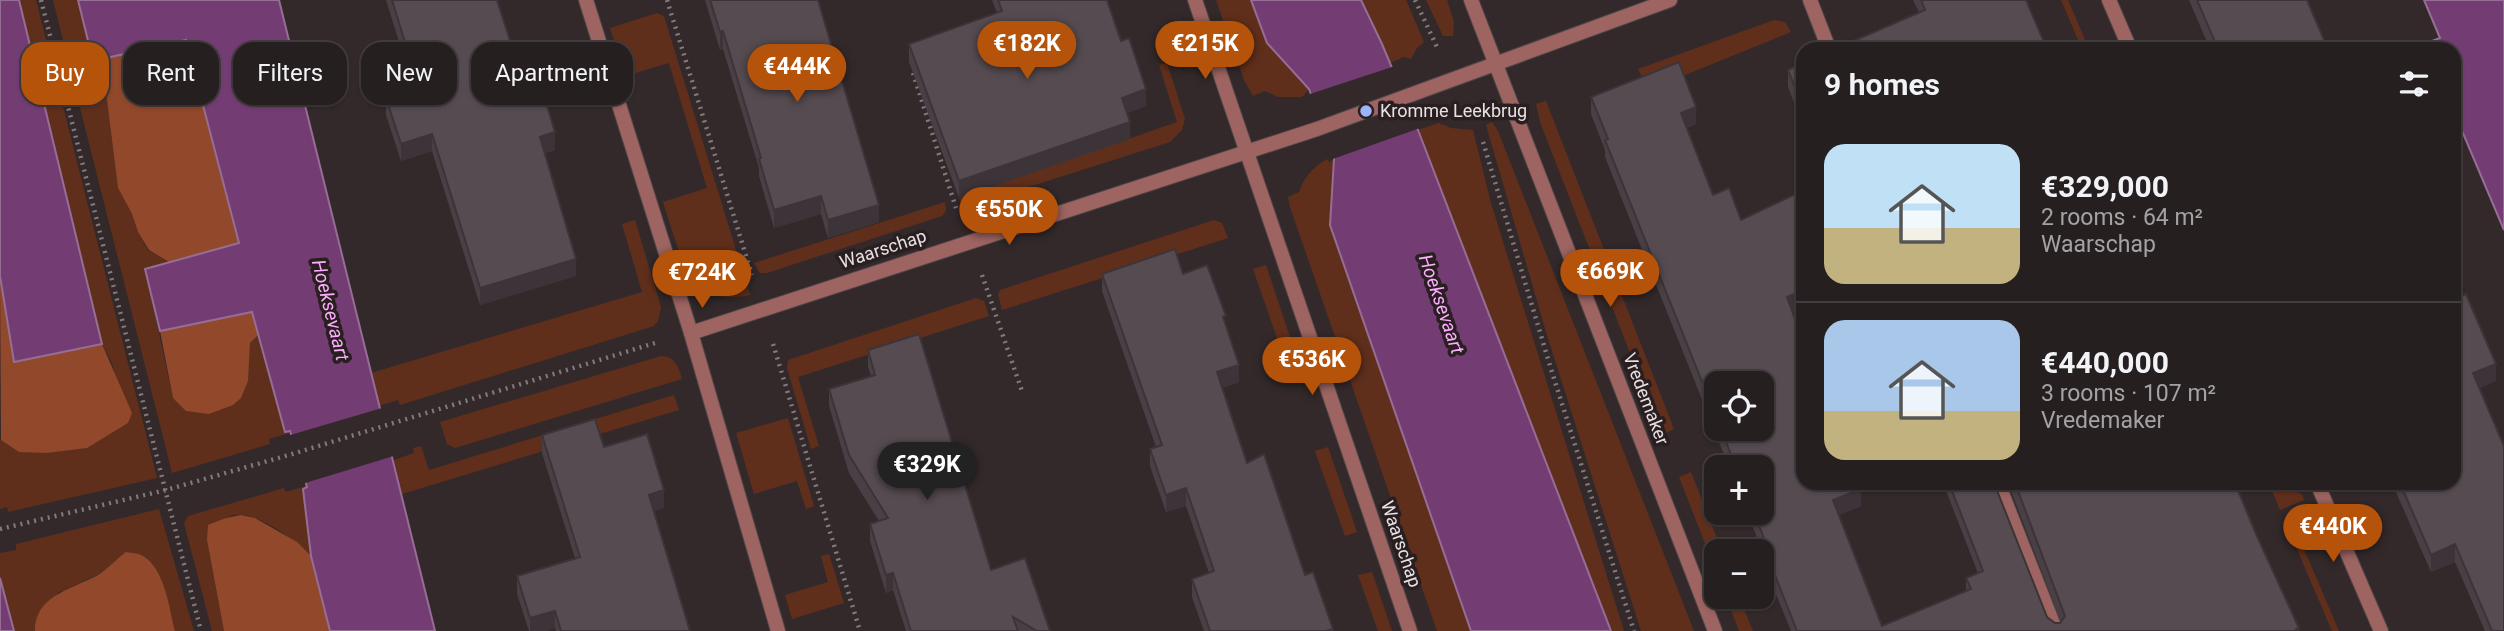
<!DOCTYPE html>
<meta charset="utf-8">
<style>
body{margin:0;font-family:Roboto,sans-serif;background:#2e2729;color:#f1f3f6;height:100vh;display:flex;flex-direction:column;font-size:26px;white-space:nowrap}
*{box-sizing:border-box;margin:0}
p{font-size:23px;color:#a4a2a5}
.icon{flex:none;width:38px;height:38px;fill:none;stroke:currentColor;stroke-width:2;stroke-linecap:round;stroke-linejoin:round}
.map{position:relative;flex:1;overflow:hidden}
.details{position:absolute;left:1796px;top:42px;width:665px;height:448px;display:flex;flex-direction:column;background:#261f20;border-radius:21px;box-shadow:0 2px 5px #0004,0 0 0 2px #423d3e}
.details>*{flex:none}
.guide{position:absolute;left:21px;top:42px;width:665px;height:63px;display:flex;gap:14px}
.controls{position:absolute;left:1704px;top:371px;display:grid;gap:14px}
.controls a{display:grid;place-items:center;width:70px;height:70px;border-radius:14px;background:#261f20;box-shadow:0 2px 5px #0004,0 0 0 2px #423d3e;font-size:35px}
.price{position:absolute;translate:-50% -60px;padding:0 16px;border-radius:24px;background:#b45309;color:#fff;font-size:23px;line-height:46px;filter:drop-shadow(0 2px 4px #0008)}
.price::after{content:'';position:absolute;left:50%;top:42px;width:21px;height:16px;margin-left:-10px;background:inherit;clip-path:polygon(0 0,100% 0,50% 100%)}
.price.on{background:#222;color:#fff}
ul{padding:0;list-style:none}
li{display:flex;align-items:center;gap:21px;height:175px;padding:0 28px}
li+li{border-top:2px solid #423d3e}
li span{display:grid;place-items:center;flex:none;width:196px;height:140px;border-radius:21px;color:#555}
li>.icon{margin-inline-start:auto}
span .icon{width:84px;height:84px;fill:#fffc;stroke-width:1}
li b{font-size:30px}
h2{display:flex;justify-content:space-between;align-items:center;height:84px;padding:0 28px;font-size:30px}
.chip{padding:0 24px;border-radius:21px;background:#261f20;box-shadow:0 2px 5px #0004,0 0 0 2px #423d3e;font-size:24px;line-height:63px}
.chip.on{background:#b45309;color:#fff}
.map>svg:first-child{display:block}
.green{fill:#602f1c}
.forest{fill:#91482b}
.water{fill:#733d74;stroke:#966e95;stroke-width:2}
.pier{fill:#33292b}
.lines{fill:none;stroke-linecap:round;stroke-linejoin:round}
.service-casing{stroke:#504648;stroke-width:16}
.minor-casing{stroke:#504648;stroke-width:16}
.path{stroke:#827a7c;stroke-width:4.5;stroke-dasharray:2 5;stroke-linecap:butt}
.service{stroke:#9d6461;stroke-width:14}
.minor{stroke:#9d6461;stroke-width:14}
.wall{fill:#494045;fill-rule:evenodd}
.shaded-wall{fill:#3c3438}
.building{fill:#554b50;stroke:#3c3438;stroke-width:2}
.poi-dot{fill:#9cb4fd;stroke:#291f21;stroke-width:2.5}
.labels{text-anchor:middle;stroke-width:7;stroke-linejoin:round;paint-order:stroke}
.poi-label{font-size:18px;fill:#e8e1e3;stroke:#291f21;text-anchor:start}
.street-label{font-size:18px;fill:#e8e1e3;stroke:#291f21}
.water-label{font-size:19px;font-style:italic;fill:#fcadfd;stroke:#291f21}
</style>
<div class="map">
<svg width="2504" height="631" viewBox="0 0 2504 631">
<rect width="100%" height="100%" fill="#33292b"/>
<g class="green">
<path d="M19 0H36L157 478 8 512 7 507 0 509V438L1 440 47 453 86 448 128 423 112 363 102 344Z"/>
<path d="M53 0H78L93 61 106 92 118 188 132 214 138 232 148 250 169 262 145 269 173 398H241L247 381 250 343 258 335 285 431 290 433 269 439 270 444 172 473Z"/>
<path d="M1216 0H1251L1267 43 1309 89 1302 97H1278L1265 91 1253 96 1244 80Z"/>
<path d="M1361 0H1406L1424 42 1417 48 1411 59 1404 57 1390 63Z"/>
<path d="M1426 0H1447L1454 22 1453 36H1443Z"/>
<path d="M2061 0H2068L2089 49H2082Z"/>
<path d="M657 13 664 16 750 295C686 310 679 247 663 202L707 188 669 63 625 76 610 28Z"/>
<path d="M1774 20 1785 22 1791 32 1648 90 1638 69Z"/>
<path d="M1167 63 1185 119 1182 130 1170 142 972 205 961 203 959 198 1177 122 1159 65Z"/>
<path d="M1546 101 1674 429 1662 435 1540 122 1536 104Z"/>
<path d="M1492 122 1498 131 1694 631H1641L1546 332 1486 125Z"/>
<path d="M1439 123 1451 128 1473 130 1491 203 1624 631H1576L1418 130Z"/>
<path d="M1327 159 1329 162 1334 159 1330 225 1471 631H1437L1290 207 1288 197 1299 192C1305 176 1312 168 1327 159Z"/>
<path d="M945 202 946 211 942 216 767 273H760L754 263Z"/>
<path d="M635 220 661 307 658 321 654 326 400 405 398 400 378 406 371 373 642 292 622 224Z"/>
<path d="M1214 220 1222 223 1228 238 1002 310 998 295 1000 290Z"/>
<path d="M1266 265 1298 361 1286 364 1253 269Z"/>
<path d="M976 298 984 301 989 316 798 377 819 446 811 449 787 368 788 360Z"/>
<path d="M661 356C675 356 679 368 682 379L455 448 447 444 440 422Z"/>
<path d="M674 395 679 410 402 494 394 460 414 453 413 448 421 446 429 470Z"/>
<path d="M788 418 814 506 806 509 797 481 754 494 736 433Z"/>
<path d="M1328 447 1357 532 1345 536 1315 451Z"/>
<path d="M1691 472 1722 551H1717V574L1679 477Z"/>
<path d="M2269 483H2276L2277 486 2302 494 2304 500 2280 510Z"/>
<path d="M306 486 307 488 303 489 311 556C295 540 247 502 225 519 218 524 212 534 207 540L224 631H212L184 523 188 516 284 488 286 492Z"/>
<path d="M159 509 194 631H175L166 595 156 570 127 552 99 574 58 593 35 626V631H14L0 578V553L16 550V544Z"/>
<path d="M2314 523 2316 528 2311 530 2304 549 2339 631H2332L2290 533Z"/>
<path d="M829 554 844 603 792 619 785 595 828 582 821 556Z"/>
<path d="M1372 572 1392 631H1378L1358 575Z"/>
<path d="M1726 597H1739L1753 631H1739Z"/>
</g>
<g class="forest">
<path d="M186 40 239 244 169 262 149 250 138 232 132 214 118 188 106 92 93 61Z"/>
<path d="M0 276 14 361 102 344 132 413 128 423 87 448 47 453 19 452 1 440Z"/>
<path d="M252 312 258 335 250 343 248 381 241 398 233 405 209 414 186 411 173 398 160 331Z"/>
<path d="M241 515 255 518 297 542 311 556 330 631H224L207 540 208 525 226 518Z"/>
<path d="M126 552C131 553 139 553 143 556 165 569 169 608 175 631H35C35 593 78 588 101 573 110 566 118 558 126 552Z"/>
</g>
<g class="water">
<path d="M0 0H19L102 344 14 362 0 276Z"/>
<path d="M78 0H279L435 631H330L311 556 303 489 307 487 290 431 285 432 252 312 160 331 145 269 239 243 186 40 93 61Z"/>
<path d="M1251 0H1361L1382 44 1418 130 1611 631H1471L1330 225 1334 159 1309 89 1267 43Z"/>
<path d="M2424 0H2504V230L2454 112V49H2426L2424 44 2440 38Z"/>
<path d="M0 578 14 631H0Z"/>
</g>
<g class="pier">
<path d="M1395 66 1420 128 1330 160 1307 95Z"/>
<path d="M382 408 397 455 302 484 287 436Z"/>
</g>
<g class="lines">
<defs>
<g id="service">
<path d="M1810 0 1829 49"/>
<path d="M1998 483 2056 631"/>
</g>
<g id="minor">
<path d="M586 0 691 333 778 631"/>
<path d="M1195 0 1410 631"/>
<path d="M1471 0 1715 631"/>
<path d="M2109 0 2130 49"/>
<path d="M691 333 1317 129 1670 0"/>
<path d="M2317 483 2381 631"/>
</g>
</defs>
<use href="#service" class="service-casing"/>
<use href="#minor" class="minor-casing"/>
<g class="path">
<path d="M41 0 201 631"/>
<path d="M667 0 752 275"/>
<path d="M1415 0 1437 47"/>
<path d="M913 73 956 208"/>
<path d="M1483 142 1551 369 1634 631"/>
<path d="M982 275 1023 394"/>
<path d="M773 344 860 631"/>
<path d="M0 529 166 490 289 455 655 343"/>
</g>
<use href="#service" class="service"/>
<use href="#minor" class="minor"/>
</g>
<g class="wall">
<path d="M386 0H497L523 81 555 150 545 153 576 276 480 305 432 151 401 161 386 115V98L414 90Z"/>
<path d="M705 0H818L879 222 828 238 821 214 774 228 759 176V168L723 49 720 50Z"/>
<path d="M992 0H1107L1146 106 1127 113 1130 139 959 198 909 62V44L997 13Z"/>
<path d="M1913 0H2026L1919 12Z"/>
<path d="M2189 0H2307L2328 49H2210Z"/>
<path d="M1802 63V123L1788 87V70Z"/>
<path d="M1591 97 1696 124 1687 128 1713 195 1741 220 1802 191V308L1792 312 1861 506 1839 515 1882 626 1966 591V578L1978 573 1943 483H1994L2047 617 2055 623 2061 622 2008 483H2235L2256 534 2299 631H1791L1767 572V562L1747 513H1762V467H1729L1605 157V150L1591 114ZM1717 383 1762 429H1717Z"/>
<path d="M1102 274H1183L1226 326 1239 382 1222 388 1247 463 1333 631H1204L1192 597V579L1209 573 1186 506 1166 512 1150 466V449L1156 447 1102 291Z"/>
<path d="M2454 299 2496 381 2479 388 2504 631H2485L2455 562 2431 572 2392 483H2454Z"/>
<path d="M868 350 991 570 1050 631H906L893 590 886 593 870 541V524L879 521 849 473 829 406V389L871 376 868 367Z"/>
<path d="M542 435 664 508 654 511 690 631H556L555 628 546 631H529L517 594V576L575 558 542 453Z"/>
</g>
<g class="shaded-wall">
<path d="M723 31V49L720 50V32Z"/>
<path d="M1146 89V106L1122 115V98Z"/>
<path d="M1696 107V124L1681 130V113Z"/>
<path d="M1130 122V139L959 198V181Z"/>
<path d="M555 132V150L540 155V137Z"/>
<path d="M432 134V151L401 161V144Z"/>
<path d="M821 196V214L774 228V210Z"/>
<path d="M879 205V222L828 238V220Z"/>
<path d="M576 259V276L480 305V288Z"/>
<path d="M1802 291V308L1787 314V297Z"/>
<path d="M2496 364V381L2473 391V373Z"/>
<path d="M1239 365V382L1217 390V372Z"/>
<path d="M1186 488V506L1166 512V495Z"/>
<path d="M1861 489V506L1833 517V500Z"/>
<path d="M664 490V508L649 512V495Z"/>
<path d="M2455 544V562L2431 572V555Z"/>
<path d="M893 573V590L886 593V575Z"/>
<path d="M555 611V628L546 631H530V618Z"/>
</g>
<g class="building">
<path d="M392 0H497L523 81 538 76 555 132 540 137 576 259 480 288 432 134 401 144 386 98 419 88Z"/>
<path d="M710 0H818L879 205 828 220 821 196 774 210 759 159 761 158 723 31 720 32Z"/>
<path d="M998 0H1107L1121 41 1129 38 1146 89 1122 98 1130 122 959 181 909 44 1002 11Z"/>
<path d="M1921 0H2026L2047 49H1835L1925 10Z"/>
<path d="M2197 0H2307L2328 49H2218Z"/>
<path d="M1679 62 1696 107 1681 113 1713 195 1729 188 1741 220 1802 191V291L1787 297 1802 338V483H1859L1861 489 1833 500 1882 626 1971 589 1966 578 1983 571 1949 483H1994L2047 617 2055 623H2060L2065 616 2015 483H2235L2256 534 2299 628 2296 629 2297 631H1797L1767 555 1770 553 1754 513H1762V467H1736L1721 429H1762V383H1717V419L1605 140 1608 139 1591 97Z"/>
<path d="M1802 63V105L1788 70Z"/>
<path d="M1175 249 1183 274 1207 265 1226 316 1223 317 1239 365 1217 372 1247 463 1264 454 1305 575 1313 572 1333 629 1326 631H1210L1192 579 1214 571 1186 488 1166 495 1150 449 1162 445 1102 274Z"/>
<path d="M2466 294 2496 364 2473 373 2504 446V631H2492L2455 544 2431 555 2400 483H2454V299Z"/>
<path d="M919 334 991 570 1025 558 1050 631H1037L1013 617 1018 631H911L893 573 886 575 870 524 888 518 849 455 829 389 875 375 868 350Z"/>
<path d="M595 419 604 447 647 434 664 490 649 495 690 631H561L555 611 530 618 517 576 580 557 542 435Z"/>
</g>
<circle class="poi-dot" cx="1366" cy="111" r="7"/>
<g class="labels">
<g class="poi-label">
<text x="1380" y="117">Kromme Leekbrug</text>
</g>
<g class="street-label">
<text transform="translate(883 249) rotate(-18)" y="6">Waarschap</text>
<text transform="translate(1646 399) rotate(69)" y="6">Vredemaker</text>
<text transform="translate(1401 544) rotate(71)" y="6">Waarschap</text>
</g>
<g class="water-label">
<text transform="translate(1442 304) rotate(71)" y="7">Hoeksevaart</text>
<text transform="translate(331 310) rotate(76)" y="7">Hoeksevaart</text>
</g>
</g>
</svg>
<div class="controls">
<a><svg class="icon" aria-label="locate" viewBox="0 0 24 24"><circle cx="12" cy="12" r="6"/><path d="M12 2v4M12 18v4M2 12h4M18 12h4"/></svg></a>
<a>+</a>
<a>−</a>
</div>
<b class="price" style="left:1027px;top:81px">€182K</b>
<b class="price" style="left:1205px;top:81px">€215K</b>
<b class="price" style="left:797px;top:104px">€444K</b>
<b class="price" style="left:1009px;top:247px">€550K</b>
<b class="price" style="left:1610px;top:309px">€669K</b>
<b class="price" style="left:702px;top:310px">€724K</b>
<b class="price" style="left:1312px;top:397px">€536K</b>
<b class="price on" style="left:927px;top:502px">€329K</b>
<b class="price" style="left:2333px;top:564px">€440K</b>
<div class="guide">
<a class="chip on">Buy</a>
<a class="chip">Rent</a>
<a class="chip">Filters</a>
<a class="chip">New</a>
<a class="chip">Apartment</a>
</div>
<section class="details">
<h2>9 homes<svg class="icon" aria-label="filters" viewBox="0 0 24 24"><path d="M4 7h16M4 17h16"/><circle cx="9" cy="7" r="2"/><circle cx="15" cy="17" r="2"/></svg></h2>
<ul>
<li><span style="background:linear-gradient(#bfe0f5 60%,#c2b280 0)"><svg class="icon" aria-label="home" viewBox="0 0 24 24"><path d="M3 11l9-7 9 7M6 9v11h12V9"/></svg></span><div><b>€329,000</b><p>2 rooms · 64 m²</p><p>Waarschap</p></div></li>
<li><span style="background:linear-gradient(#a9c7e8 65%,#c2b280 0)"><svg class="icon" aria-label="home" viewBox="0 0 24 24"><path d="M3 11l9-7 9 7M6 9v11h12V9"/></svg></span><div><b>€440,000</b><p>3 rooms · 107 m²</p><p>Vredemaker</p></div></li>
</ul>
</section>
</div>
